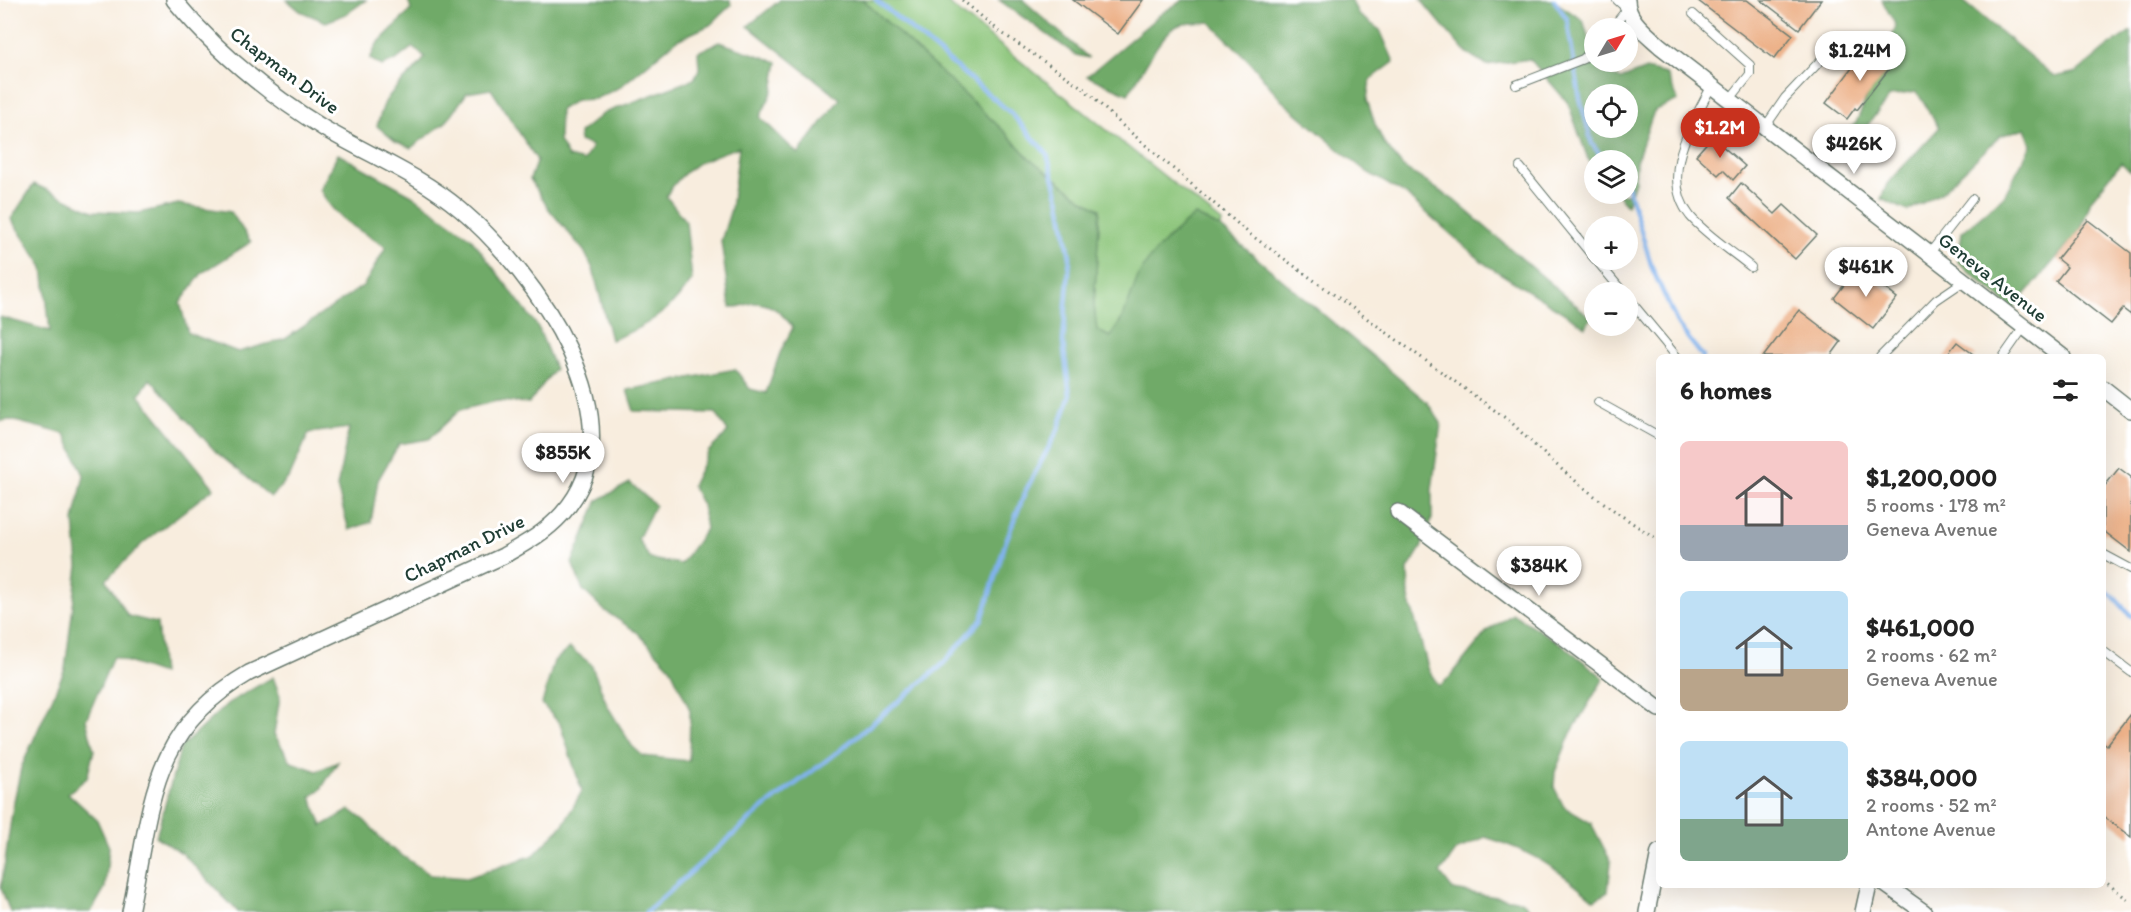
<!DOCTYPE html>
<meta charset="utf-8">
<style>
body{margin:0;font-family:Itim,sans-serif;background:#f2f2f2;color:#222;height:100vh;display:flex;flex-direction:column;font-size:22px;white-space:nowrap}
*{box-sizing:border-box;margin:0}
p{font-size:20px;color:#767676}
.icon{flex:none;width:33px;height:33px;fill:none;stroke:currentColor;stroke-width:2;stroke-linecap:round;stroke-linejoin:round}
.map{position:relative;flex:1;overflow:hidden}
.panel{position:absolute;left:1656px;top:354px;width:450px;height:534px;display:flex;flex-direction:column;background:#fff;border-radius:9px;box-shadow:0 6px 24px #0002}
.panel>*{flex:none}
.needle{width:39px;rotate:52deg}
.tools{position:absolute;left:1584px;top:18px;display:grid;gap:12px}
.tools a{display:grid;place-items:center;width:54px;height:54px;border-radius:50%;background:#fff;box-shadow:0 6px 24px #0002;font-size:30px}
.price{position:absolute;translate:-50% -51px;padding:0 14px;border-radius:21px;background:#fff;color:#222;font-size:20px;line-height:39px;filter:drop-shadow(0 2px 3px #0008)}
.price::after{content:'';position:absolute;left:50%;top:36px;width:18px;height:14px;margin-left:-9px;background:inherit;clip-path:polygon(0 0,100% 0,50% 100%)}
.price.current{background:#c8321e;color:#fff}
ul{padding:0;list-style:none}
li{display:flex;align-items:center;gap:18px;height:150px;padding:0 24px}
li span{display:grid;place-items:center;flex:none;width:168px;height:120px;border-radius:9px;color:#555}
li>.icon{margin-inline-start:auto}
span .icon{width:72px;height:72px;fill:#fffc;stroke-width:1}
li b{font-size:26px}
h2{display:flex;justify-content:space-between;align-items:center;height:72px;padding:0 24px;font-size:26px}
.map>svg:first-child{display:block}
.green{fill:#8ac478;stroke:#548056;stroke-width:1.5}
.forest{fill:#6faa68;stroke:#47744e;stroke-width:1.5;fill-rule:evenodd}
.lines{fill:none;stroke-linecap:round;stroke-linejoin:round}
.stream{stroke:#81b3ed;stroke-width:4.5}
.building{fill:#edb28a}
.service-casing{stroke:#6b7b70;stroke-width:10}
.minor-casing{stroke:#6b7b70;stroke-width:18}
.path{stroke:#6b7b70;stroke-width:3;stroke-dasharray:1.5 4.5;stroke-linecap:butt}
.service{stroke:#fff;stroke-width:8}
.minor{stroke:#fff;stroke-width:15}
.labels{text-anchor:middle;stroke-width:6;stroke-linejoin:round;paint-order:stroke}
.street-label{font-size:20px;fill:#1f3d34;stroke:#fff}
</style>
<div class="map">
<svg width="2131" height="912" viewBox="0 0 2131 912">
<rect width="100%" height="100%" fill="#fff"/>
<filter id="ink" filterUnits="userSpaceOnUse"><feTurbulence type="fractalNoise" baseFrequency=".0167" numOctaves="2"/><feDisplacementMap in="SourceGraphic" scale="12" xChannelSelector="R" yChannelSelector="G"/><feConvolveMatrix kernelMatrix="1 2 1 2 8 2 1 2 1" color-interpolation-filters="sRGB"/></filter>
<filter id="wash" filterUnits="userSpaceOnUse"><feTurbulence type="fractalNoise" baseFrequency=".008" numOctaves="4" result="noise"/><feDisplacementMap in="SourceGraphic" scale="24" xChannelSelector="R" yChannelSelector="G"/><feGaussianBlur stdDeviation="1.35" result="paint"/><feColorMatrix in="noise" values="0 0 0 0 0 0 0 0 0 0 0 0 0 0 0 0 0 1.4 0 .05"/><feComposite in="paint" operator="in"/></filter>
<g filter="url(#wash)">
<rect width="100%" height="100%" fill="#f8edde"/>
<path class="green" d="M863 0H944L1222 222 1221 228 1195 215 1139 276 1125 315 1110 337 1096 330 1094 305 1100 209 1085 201 1029 158 1007 134Z"/>
<g class="forest">
<path d="M287 0H366L346 14 326 22 300 11Z"/>
<path d="M408 0H730L731 5 710 25 677 40 620 87 595 99 576 100 560 110 559 141 568 157 584 161 592 146 579 141V133L604 113 694 79 699 69 698 52 719 42 778 62 773 91 760 117 798 154 840 99 748 26 780 0H863L1007 134 1029 158 1085 201 1100 209 1094 305 1097 330 1110 337C1125 319 1129 299 1138 277 1150 252 1175 232 1195 215L1221 228 1427 402 1441 423 1432 490V519L1421 548 1408 569 1409 598 1429 671 1439 686 1450 677 1487 631 1513 614 1563 645 1604 678 1571 733 1555 772 1554 787 1564 807 1591 823 1611 862 1608 892 1594 900C1558 869 1532 851 1485 837L1456 851 1440 873 1453 890 1522 901 1533 912H238L182 853 156 837 181 747 228 703 273 677 280 696 274 734 291 762 317 771 338 762 321 789 311 797 322 826 350 810 365 821 388 846 431 875 467 878 534 855 563 825 582 791 560 724 542 704 554 661 570 648 591 664 608 707 632 746 643 756 689 761 690 710 670 667 637 632 605 611 583 590 572 563 598 500 630 483 655 505 638 539 650 559 681 564 706 529 702 505 692 486 709 451 728 432 716 413 634 411 627 390 735 369 750 389 766 393 780 353 793 327C782 314 772 302 753 303 745 304 740 308 730 307L721 241 731 209 739 147C705 159 686 164 666 196L686 222 692 280C671 311 646 327 611 340L593 269 584 251 548 208 530 179 537 160 491 89 467 93 446 122 411 148 395 141 377 126C380 117 382 106 387 99 398 82 415 74 425 57L413 47 396 60 382 66 370 59 377 44 411 10Z"/>
<path d="M999 0H1023L1089 58 1076 55Z"/>
<path d="M1183 0H1351L1359 15 1380 30 1394 62 1370 80 1367 100 1375 124 1384 143 1403 167 1454 200 1591 318 1586 327 1485 264 1405 194 1367 172 1348 157 1281 100 1251 63 1210 22C1201 23 1185 22 1177 26 1158 36 1141 76 1128 94L1087 76 1162 13Z"/>
<path d="M1421 0H1552L1583 20 1599 72 1621 79 1646 69 1666 74 1678 100 1654 111 1636 162 1635 182 1627 205 1617 194H1628V160H1594V166L1588 159 1568 103 1530 59 1486 65 1464 51ZM1594 94H1628V128H1594Z"/>
<path d="M1882 0H1962L2055 77 2077 72 2107 47 2131 31V171L2121 163 2091 200 2081 229 2013 309 1958 262 1962 232 2004 196 2031 145 2025 128 2000 136 1941 193 1908 211 1881 199 1887 184 1939 128 1917 92 1890 96 1847 152 1837 143 1856 123 1896 26Z"/>
<path d="M338 154 412 195 471 238 538 327 555 369 529 403 497 401 460 410 429 439 399 444 378 480 371 522 349 530 337 487 349 428 309 433 290 476 271 497 216 452 150 379 139 395 214 488 143 543 106 580 128 616 157 623 162 674 113 657 86 720 94 750 87 778 68 793 97 820 109 847 105 888 91 912H10L1 888 13 806 21 768 65 669 78 566 74 521 84 475 65 434 11 420 0 421V317L50 331 43 267 11 219 34 184 93 211 139 213 178 204 231 212 251 242 202 273 180 303 188 333 238 352 285 339 364 285 386 247C358 228 336 222 320 189Z"/>
</g>
<g class="lines">
<g class="stream">
<path d="M1554 0 1567 19 1580 99 1592 144 1604 160"/>
<path d="M1628 187 1652 268 1678 325 1703 357"/>
<path d="M2103 589 2113 596 2131 616"/>
<path d="M646 912 762 809 839 751 941 666 982 619 1006 541 1026 490 1058 430 1070 396 1063 342 1070 257 1060 202 1047 154 1011 113 876 0"/>
</g>
</g>
<g id="blocks">
<g class="building">
<path d="M1073 0H1143L1118 34Z"/>
<path d="M1697 0H1747L1793 35 1774 59Z"/>
<path d="M1761 0H1821L1799 29Z"/>
<path d="M1869 45 1893 64 1857 110 1855 108 1847 119 1826 103Z"/>
<path d="M1712 137 1745 166 1733 180 1723 170 1718 175 1696 155Z"/>
<path d="M1741 183 1775 214 1784 205 1817 235 1795 259 1729 198Z"/>
<path d="M2088 220 2131 253V315L2123 309 2111 324 2056 281 2067 267 2057 259Z"/>
<path d="M1858 267 1897 298 1873 329 1834 298Z"/>
<path d="M1799 310 1841 342 1830 357H1763Z"/>
<path d="M1957 342 1977 357H1945Z"/>
<path d="M2119 468 2131 477V552L2105 532 2103 535V488Z"/>
<path d="M2131 714V837L2103 816V742L2107 745Z"/>
</g>
</g>
</g>
<g filter="url(#ink)">
<use href="#blocks" fill-opacity="0" stroke="#6b7b70" stroke-width="1.5"/>
<g class="lines">
<defs>
<g id="service">
<path d="M1693 14 1750 65V74L1730 99"/>
<path d="M1612 28 1627 9 1617 0"/>
<path d="M1516 85 1583 59 1594 48"/>
<path d="M1712 85C1693 123 1658 175 1690 216 1706 235 1732 251 1751 267"/>
<path d="M1765 127 1785 98 1841 39"/>
<path d="M1520 167 1594 258"/>
<path d="M1929 254 1972 199"/>
<path d="M1596 260 1623 292"/>
<path d="M1628 298 1677 357"/>
<path d="M1880 357 1936 300 1964 281"/>
<path d="M2003 357 2024 327"/>
<path d="M1598 402 1659 436"/>
<path d="M2103 554 2131 569"/>
<path d="M2103 651 2131 672"/>
</g>
<g id="minor">
<path d="M1627 0C1627 20 1646 33 1660 46L2063 357"/>
<path d="M2103 388 2131 410"/>
<path d="M1398 512 1659 709"/>
<path d="M1886 885 1924 912"/>
<path d="M130 912C152 809 147 732 249 673L503 556C524 544 545 533 562 514 645 423 534 272 461 210 420 175 371 156 325 129 268 94 216 51 174 0"/>
<path d="M1647 912 1659 852"/>
<path d="M1863 912 1869 885"/>
</g>
</defs>
<use href="#service" class="service-casing"/>
<use href="#minor" class="minor-casing"/>
<g class="path">
<path d="M962 0 999 31 1083 88 1122 125 1251 235 1511 422C1554 466 1606 508 1659 540"/>
<path d="M2103 880 2131 902"/>
</g>
<use href="#service" class="service"/>
<use href="#minor" class="minor"/>
</g>
</g>
<g class="labels">
<g class="street-label">
<text transform="translate(285 70) rotate(37)" y="7">Chapman Drive</text>
<text transform="translate(1993 277) rotate(38)" y="7">Geneva Avenue</text>
<text transform="translate(464 548) rotate(-26)" y="7">Chapman Drive</text>
</g>
</g>
</svg>
<div class="tools">
<a><svg class="needle" viewBox="-14 -14 28 28"><path d="M0-13l5 13h-10z" fill="#e53935"/><path d="M0 13l5-13h-10z" fill="#767676"/></svg></a>
<a><svg class="icon" aria-label="locate" viewBox="0 0 24 24"><circle cx="12" cy="12" r="6"/><path d="M12 2v4M12 18v4M2 12h4M18 12h4"/></svg></a>
<a><svg class="icon" aria-label="layers" viewBox="0 0 24 24"><path d="M12 4l9 5-9 5-9-5zM3 14l9 5 9-5"/></svg></a>
<a>+</a>
<a>−</a>
</div>
<b class="price" style="left:1860px;top:82px">$1.24M</b>
<b class="price current" style="left:1720px;top:159px">$1.2M</b>
<b class="price" style="left:1854px;top:175px">$426K</b>
<b class="price" style="left:1866px;top:298px">$461K</b>
<b class="price" style="left:563px;top:484px">$855K</b>
<b class="price" style="left:1539px;top:597px">$384K</b>
<section class="panel">
<h2>6 homes<svg class="icon" aria-label="filters" viewBox="0 0 24 24"><path d="M4 7h16M4 17h16"/><circle cx="9" cy="7" r="2"/><circle cx="15" cy="17" r="2"/></svg></h2>
<ul>
<li><span style="background:linear-gradient(#f6c9c9 70%,#9aa5b1 0)"><svg class="icon" aria-label="home" viewBox="0 0 24 24"><path d="M3 11l9-7 9 7M6 9v11h12V9"/></svg></span><div><b>$1,200,000</b><p>5 rooms · 178 m²</p><p>Geneva Avenue</p></div></li>
<li><span style="background:linear-gradient(#bfe0f5 65%,#b9a48a 0)"><svg class="icon" aria-label="home" viewBox="0 0 24 24"><path d="M3 11l9-7 9 7M6 9v11h12V9"/></svg></span><div><b>$461,000</b><p>2 rooms · 62 m²</p><p>Geneva Avenue</p></div></li>
<li><span style="background:linear-gradient(#bfe0f5 65%,#7fa58c 0)"><svg class="icon" aria-label="home" viewBox="0 0 24 24"><path d="M3 11l9-7 9 7M6 9v11h12V9"/></svg></span><div><b>$384,000</b><p>2 rooms · 52 m²</p><p>Antone Avenue</p></div></li>
</ul>
</section>
</div>
